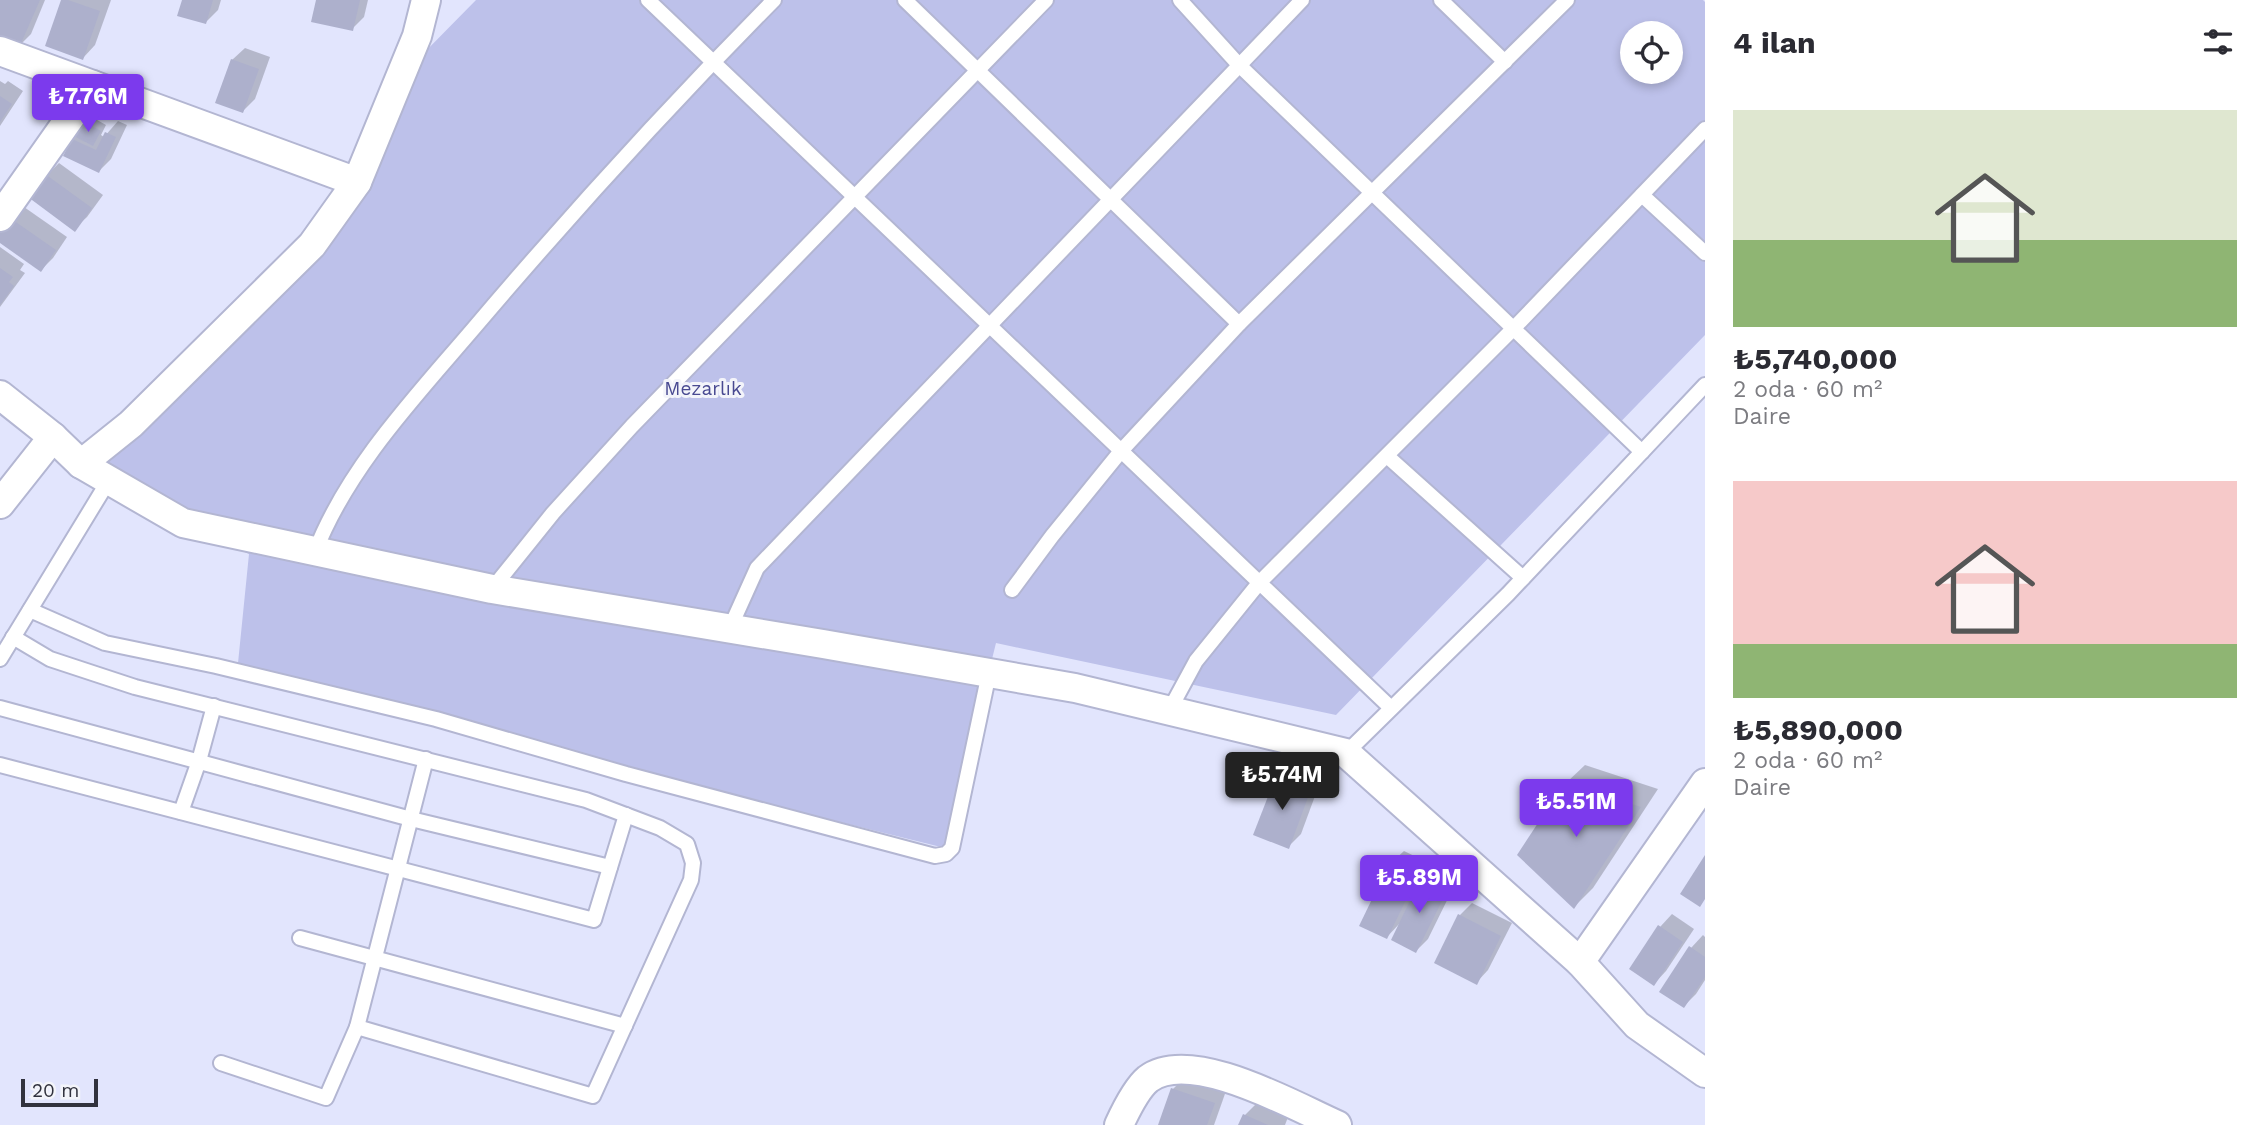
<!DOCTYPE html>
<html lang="tr">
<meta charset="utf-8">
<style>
body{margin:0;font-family:"Work Sans",sans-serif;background:#f7f7f7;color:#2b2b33;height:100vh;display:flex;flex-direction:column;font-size:26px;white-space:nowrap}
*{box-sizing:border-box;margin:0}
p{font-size:23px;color:#7c7c81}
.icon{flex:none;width:38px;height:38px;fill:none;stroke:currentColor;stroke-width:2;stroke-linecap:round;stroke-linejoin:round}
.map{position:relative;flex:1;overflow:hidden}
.panel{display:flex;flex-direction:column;background:#fff;width:560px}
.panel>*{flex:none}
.fabs{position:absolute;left:1620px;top:21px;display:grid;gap:14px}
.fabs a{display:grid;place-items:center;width:63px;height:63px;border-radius:50%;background:#fff;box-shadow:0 4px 10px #0003;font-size:35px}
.scale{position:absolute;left:21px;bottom:18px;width:77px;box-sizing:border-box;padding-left:7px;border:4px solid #31323e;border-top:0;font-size:19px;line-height:24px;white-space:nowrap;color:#31323e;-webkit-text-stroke:5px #f3f4fa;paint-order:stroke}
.price{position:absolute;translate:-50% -60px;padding:0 16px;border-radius:7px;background:#7c3aed;color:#fff;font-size:23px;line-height:46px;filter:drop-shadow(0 2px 4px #0008)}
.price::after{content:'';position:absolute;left:50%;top:42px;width:21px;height:16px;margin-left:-10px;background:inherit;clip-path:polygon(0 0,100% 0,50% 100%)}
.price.selected{background:#222;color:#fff}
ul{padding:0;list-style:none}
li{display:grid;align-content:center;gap:14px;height:371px;padding:0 28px}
li span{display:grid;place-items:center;height:217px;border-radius:0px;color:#555}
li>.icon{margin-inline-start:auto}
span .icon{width:126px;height:126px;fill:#fffc;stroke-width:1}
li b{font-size:30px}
h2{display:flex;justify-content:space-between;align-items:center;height:84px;padding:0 28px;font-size:30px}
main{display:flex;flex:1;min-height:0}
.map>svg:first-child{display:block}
.green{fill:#bdc1ea;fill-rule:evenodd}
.shadow{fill:#0003}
.building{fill:#adb0cc}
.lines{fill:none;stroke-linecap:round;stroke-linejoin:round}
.service-casing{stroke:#b3b6d2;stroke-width:18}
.minor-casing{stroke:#b3b6d2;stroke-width:32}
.service{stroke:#fff;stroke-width:14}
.minor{stroke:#fff;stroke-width:28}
.labels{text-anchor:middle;stroke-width:6;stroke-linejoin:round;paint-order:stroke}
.park-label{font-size:19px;fill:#484991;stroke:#f3f4fa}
</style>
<main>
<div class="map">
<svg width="1705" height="1125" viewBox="0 0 1705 1125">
<rect width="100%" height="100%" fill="#e2e5fd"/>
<path class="green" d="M476 0H1703L1705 2V335L1336 715 996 643 945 848 237 673 249 554 78 475 315 248 415 62ZM1633 33H1671V72H1633Z"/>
<g class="shadow">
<path d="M0 0H45L31 34 19 46Z"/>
<path d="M63 0H111L95 45 83 58Z"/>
<path d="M184 0H221L218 10 206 22Z"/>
<path d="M318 0H368L364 17 352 29Z"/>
<path d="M245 48 270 57 255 99 243 111 232 60Z"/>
<path d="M0 81 5 84 8 81 23 91 0 126Z"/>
<path d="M90 116 106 125 101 135 104 137 118 121 127 125 111 159 99 171 73 140Z"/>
<path d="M59 163 103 195 87 217 74 229 31 197 47 175Z"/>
<path d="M24 207 67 237 53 258 41 270 0 241V236Z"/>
<path d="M0 247 24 264 20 270 25 273 0 307Z"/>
<path d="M1289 764 1322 777 1301 834 1289 846 1277 777Z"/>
<path d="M1585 765 1658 789 1593 888 1574 907 1566 783Z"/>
<path d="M1404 851 1429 863 1421 881 1435 867 1458 878 1428 939 1416 951 1400 923 1387 937 1391 863Z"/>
<path d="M1472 903 1512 923 1488 970 1476 983 1460 915Z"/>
<path d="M1672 914 1694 929 1666 971 1654 984 1660 927Z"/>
<path d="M1703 935 1705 937V980L1696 994 1684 1006 1691 948Z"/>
<path d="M1185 1077 1226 1091 1214 1125H1160L1173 1089Z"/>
<path d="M1257 1103 1288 1117 1285 1125H1240L1245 1115Z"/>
</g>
<g class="building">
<path d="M0 0H40L19 48 0 40Z"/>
<path d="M61 0H68L100 11 83 60 45 46Z"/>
<path d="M182 0H213L206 24 177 16Z"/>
<path d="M316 0H360L353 31 311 22Z"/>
<path d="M231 59 259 69 243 113 215 103Z"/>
<path d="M0 96 12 104 0 122Z"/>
<path d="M83 121 101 131 93 146 74 136Z"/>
<path d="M105 132 116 137 99 173 63 156 72 139 96 150Z"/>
<path d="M45 174 92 208 75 232 28 197Z"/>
<path d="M10 218 56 250 41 272 0 243V233Z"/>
<path d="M0 268 13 277 9 282 14 286 0 305Z"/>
<path d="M1276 776 1311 789 1289 849 1253 835Z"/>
<path d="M1565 782 1641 807 1574 909 1517 855Z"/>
<path d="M1705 855V899L1700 907 1680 894Z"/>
<path d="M1390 862 1418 875 1387 939 1359 926Z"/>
<path d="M1421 878 1447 891 1416 953 1391 940Z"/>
<path d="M1458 914 1501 936 1477 985 1434 963Z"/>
<path d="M1658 925 1683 942 1654 986 1629 969Z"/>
<path d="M1689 946 1705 957V977L1684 1008 1659 992Z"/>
<path d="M1171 1088 1215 1103 1207 1125H1158Z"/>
<path d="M1243 1114 1268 1125H1238Z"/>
</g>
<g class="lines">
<defs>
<g id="service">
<path d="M648 0 1391 708"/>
<path d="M905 0 1239 324"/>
<path d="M1180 0 1239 65 1642 452"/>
<path d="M1441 0 1505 62"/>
<path d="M1642 195 1705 253"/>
<path d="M1387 456 1523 578"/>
<path d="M315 552C348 467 416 396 474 328 570 215 670 105 774 0"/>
<path d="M492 589 553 513 632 426 1046 0"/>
<path d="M1012 590 1052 536 1121 451 1239 324 1567 0"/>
<path d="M30 610 105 643 216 666 436 719 626 774 935 856 946 854 952 848 989 673"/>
<path d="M730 628 757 568 1302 0"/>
<path d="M13 637 50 659 135 687 586 800 660 828 687 844 693 863 691 880 593 1096 357 1027"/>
<path d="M0 659 109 480"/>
<path d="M0 708 411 819 610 867"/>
<path d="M1169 711 1196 661 1259 583 1514 328 1705 129"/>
<path d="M1346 753 1508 594 1705 385"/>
<path d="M0 765 594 920 626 815"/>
<path d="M181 812 199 761 214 706"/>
<path d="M300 938 625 1026"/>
<path d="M221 1063 326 1098 357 1027 426 759"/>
</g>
<g id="minor">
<path d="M0 51 357 182"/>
<path d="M0 217 93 85"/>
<path d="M0 395 53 437 81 464 183 523 492 589 823 644 1075 688 1346 753 1580 962"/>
<path d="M81 464 131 424 312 245 357 182 417 36 426 0"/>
<path d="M0 504 53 437"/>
<path d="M1705 783 1580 962 1637 1025 1705 1073"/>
<path d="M1119 1125C1125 1112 1137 1088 1148 1079 1191 1047 1294 1106 1337 1125"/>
</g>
</defs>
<use href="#service" class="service-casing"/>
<use href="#minor" class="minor-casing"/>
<use href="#service" class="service"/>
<use href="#minor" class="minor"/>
</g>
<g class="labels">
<g class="park-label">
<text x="703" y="395">Mezarlık</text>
</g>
</g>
</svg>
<div class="fabs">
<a><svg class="icon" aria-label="locate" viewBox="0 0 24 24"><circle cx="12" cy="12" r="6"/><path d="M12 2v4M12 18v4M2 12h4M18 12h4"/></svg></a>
</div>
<div class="scale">20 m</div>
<b class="price" style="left:88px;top:134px">₺7.76M</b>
<b class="price selected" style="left:1282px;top:812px">₺5.74M</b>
<b class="price" style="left:1576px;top:839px">₺5.51M</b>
<b class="price" style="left:1419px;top:915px">₺5.89M</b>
</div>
<section class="panel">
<h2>4 ilan<svg class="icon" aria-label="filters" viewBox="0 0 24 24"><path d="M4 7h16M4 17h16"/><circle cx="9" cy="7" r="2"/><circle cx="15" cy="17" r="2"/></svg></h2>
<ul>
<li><span style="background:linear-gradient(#dfe7d0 60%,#8fb573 0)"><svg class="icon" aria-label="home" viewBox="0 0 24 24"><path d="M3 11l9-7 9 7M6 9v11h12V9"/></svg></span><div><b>₺5,740,000</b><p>2 oda · 60 m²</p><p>Daire</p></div></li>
<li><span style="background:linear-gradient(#f6c9c9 75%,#8fb573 0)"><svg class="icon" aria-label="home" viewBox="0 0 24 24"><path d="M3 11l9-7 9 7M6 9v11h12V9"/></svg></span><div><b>₺5,890,000</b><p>2 oda · 60 m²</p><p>Daire</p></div></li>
</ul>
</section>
</main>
